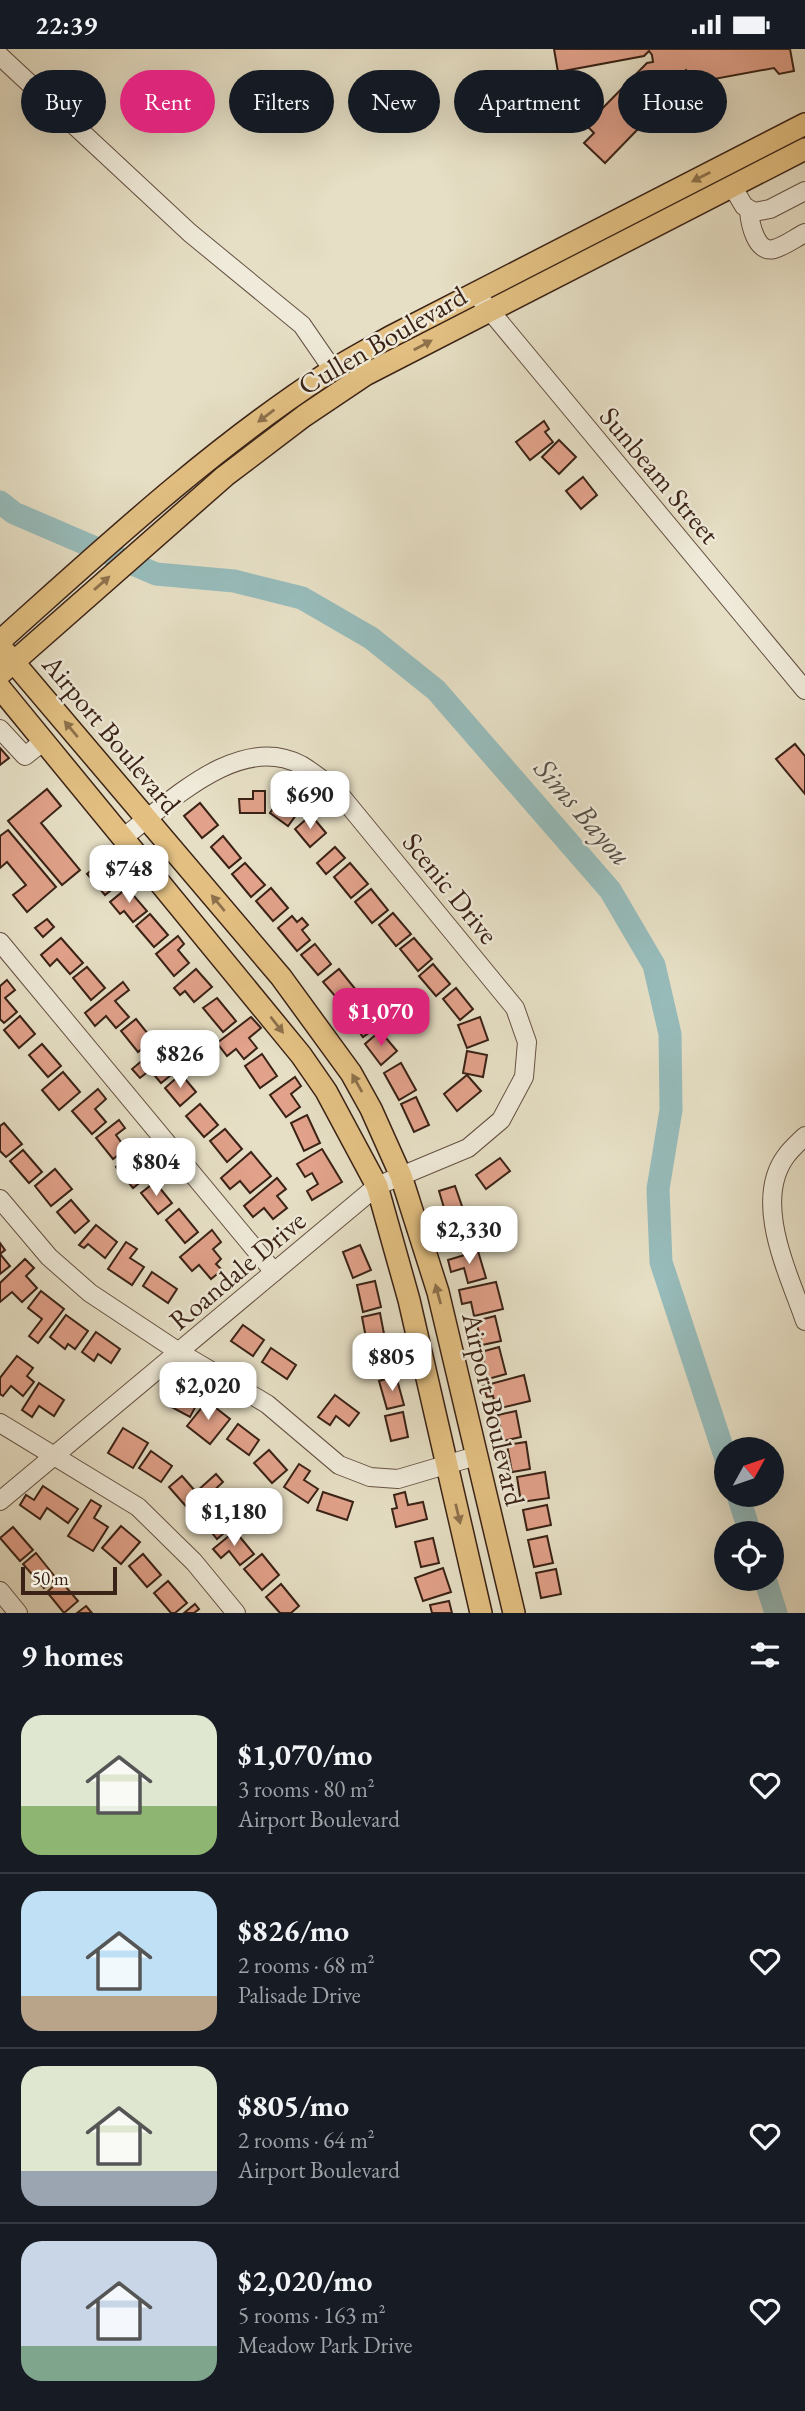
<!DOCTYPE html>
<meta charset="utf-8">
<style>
body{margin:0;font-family:"EB Garamond",serif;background:#242831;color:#f1f3f6;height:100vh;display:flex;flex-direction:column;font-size:26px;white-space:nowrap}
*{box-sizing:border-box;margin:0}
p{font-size:23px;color:#9ea1a6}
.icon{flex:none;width:38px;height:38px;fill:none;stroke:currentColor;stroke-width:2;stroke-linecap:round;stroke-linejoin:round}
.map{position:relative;height:1564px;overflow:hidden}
.sheet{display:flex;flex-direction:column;background:#171b24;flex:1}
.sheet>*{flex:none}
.hud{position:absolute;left:21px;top:21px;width:763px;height:63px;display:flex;gap:14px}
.needle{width:46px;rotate:50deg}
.buttons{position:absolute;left:714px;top:1388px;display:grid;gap:14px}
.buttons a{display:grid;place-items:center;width:70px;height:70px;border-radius:50%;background:#171b24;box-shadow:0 7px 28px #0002;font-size:35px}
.scale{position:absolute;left:21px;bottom:18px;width:96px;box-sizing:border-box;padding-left:7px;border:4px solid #3a2216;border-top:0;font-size:19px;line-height:24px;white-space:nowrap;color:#3a2216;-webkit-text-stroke:5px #efead9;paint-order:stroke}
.price{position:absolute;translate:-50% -60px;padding:0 16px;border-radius:14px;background:#fff;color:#222;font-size:23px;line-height:46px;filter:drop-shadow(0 2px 4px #0008)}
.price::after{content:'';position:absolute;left:50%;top:42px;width:21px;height:16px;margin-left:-10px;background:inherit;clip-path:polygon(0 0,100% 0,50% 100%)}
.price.current{background:#db2777;color:#fff}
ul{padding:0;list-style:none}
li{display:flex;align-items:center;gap:21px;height:175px;padding:0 21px}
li+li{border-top:2px solid #363941}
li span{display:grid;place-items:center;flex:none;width:196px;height:140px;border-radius:21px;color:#555}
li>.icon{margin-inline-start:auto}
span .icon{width:84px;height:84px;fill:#fffc;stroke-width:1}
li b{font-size:30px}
h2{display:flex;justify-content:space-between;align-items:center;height:84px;padding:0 21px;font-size:30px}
.tag{padding:0 24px;border-radius:32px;background:#171b24;box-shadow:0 7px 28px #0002;font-size:24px;line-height:63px}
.tag.current{background:#db2777;color:#fff}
.status{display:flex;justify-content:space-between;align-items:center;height:49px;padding:0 35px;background:#171b24;direction:ltr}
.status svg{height:19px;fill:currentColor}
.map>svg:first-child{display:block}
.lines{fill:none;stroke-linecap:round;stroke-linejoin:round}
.river{stroke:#97bcbb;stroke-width:23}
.building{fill:#e1a18a;stroke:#3a2216;stroke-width:2}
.minor-casing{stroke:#655142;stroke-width:20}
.major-casing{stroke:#3a2216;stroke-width:24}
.minor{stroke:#efead9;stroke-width:18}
.major{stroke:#e3c082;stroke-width:21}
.oneway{fill:#8e714c}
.labels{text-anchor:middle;stroke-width:5;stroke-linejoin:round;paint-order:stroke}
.street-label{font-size:28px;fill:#3a2216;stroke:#efead9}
.water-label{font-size:30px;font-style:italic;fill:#565048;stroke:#efead9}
</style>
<div class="status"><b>22:39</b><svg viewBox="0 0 49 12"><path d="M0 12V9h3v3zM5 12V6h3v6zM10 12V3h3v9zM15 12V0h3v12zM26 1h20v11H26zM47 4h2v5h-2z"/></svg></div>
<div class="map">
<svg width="805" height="1564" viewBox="0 0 805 1564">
<rect width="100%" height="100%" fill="#e6dfc5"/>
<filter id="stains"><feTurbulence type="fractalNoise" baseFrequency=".00286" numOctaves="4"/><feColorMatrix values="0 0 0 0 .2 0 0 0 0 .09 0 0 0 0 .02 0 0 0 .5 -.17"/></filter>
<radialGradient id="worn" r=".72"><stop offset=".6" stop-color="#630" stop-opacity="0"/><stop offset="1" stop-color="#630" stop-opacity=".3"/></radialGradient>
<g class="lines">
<g class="river">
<path d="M0 453 14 464 156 525 234 532 302 549 371 589 436 641 610 841 654 916 670 985 671 1061 658 1140 661 1213 726 1410"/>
<path d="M738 1446 750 1484"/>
<path d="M765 1530 776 1564"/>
</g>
</g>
<g class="building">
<path d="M554 0H790L794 22 779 25 774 19 698 33 686 21 677 30 671 31 673 44 605 114 584 94 594 84 586 76 647 14 653 13 652 6 649 2 644 7 558 23Z"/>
<path d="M544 372 549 380 545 383 553 393 530 411 516 393Z"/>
<path d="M559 391 576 408 559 425 542 408Z"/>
<path d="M583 428 597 446 581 460 566 442Z"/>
<path d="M795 695 805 707V745L776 710Z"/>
<path d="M0 699 9 709 0 716Z"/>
<path d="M47 740 61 757 41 774 80 821 62 836 8 772Z"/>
<path d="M253 742H265V764H240L239 750H253Z"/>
<path d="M283 745 302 758 288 777 270 764Z"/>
<path d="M200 754 218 776 202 789 184 767Z"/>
<path d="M311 766 326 784 310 798 295 780Z"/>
<path d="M8 781 56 838 27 863 13 846 26 836 7 813 0 819V787Z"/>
<path d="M223 787 241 809 229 819 211 798Z"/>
<path d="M335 798 345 809 326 825 317 814Z"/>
<path d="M103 812 121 833 105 846 87 825Z"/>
<path d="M245 814 265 836 251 848 232 825Z"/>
<path d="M350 814 368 835 351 849 334 828Z"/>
<path d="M127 839 147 862 133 873 124 862 120 865 110 853Z"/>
<path d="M271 839 288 859 273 872 256 852Z"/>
<path d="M371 840 388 861 372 874 355 853Z"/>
<path d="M393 864 411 885 396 897 379 876Z"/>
<path d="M150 865 168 886 154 898 136 877Z"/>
<path d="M292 867 297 873 302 869 308 876 302 881 310 891 297 902 278 879Z"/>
<path d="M47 870 54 878 43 888 35 879Z"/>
<path d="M178 887 184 895 178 901 189 914 174 927 156 905Z"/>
<path d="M61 889 83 914 70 925 57 910 50 917 41 906Z"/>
<path d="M414 889 432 910 418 922 400 900Z"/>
<path d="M315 895 331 915 318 926 301 906Z"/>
<path d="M433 915 450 935 436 947 419 927Z"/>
<path d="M87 918 105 939 91 951 73 929Z"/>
<path d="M196 920 212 938 194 953 185 942 180 946 174 939Z"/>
<path d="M339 920 356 941 341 954 323 933Z"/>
<path d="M7 931 15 941 5 949 17 963 4 974 0 970V937Z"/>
<path d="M123 933 129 941 115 952 129 968 116 979 106 967 95 977 85 964Z"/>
<path d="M456 939 473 960 460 971 443 950Z"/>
<path d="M217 949 236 972 223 983 203 959Z"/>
<path d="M364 951 376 968 371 971 377 978 363 988 345 964Z"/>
<path d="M20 967 35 985 19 999 4 981Z"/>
<path d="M251 968 261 979 249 989 257 999 244 1010 236 1000 227 1007 217 994Z"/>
<path d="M480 968 488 991 467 999 458 976Z"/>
<path d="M136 970 153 991 138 1003 121 982Z"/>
<path d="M380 982 397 1002 381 1016 365 995Z"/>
<path d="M173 986 183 997 165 1012 175 1023 161 1034 150 1021 140 1029 132 1020Z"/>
<path d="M42 995 61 1017 48 1028 29 1006Z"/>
<path d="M467 1002 487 1006 483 1028 463 1024Z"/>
<path d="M262 1005 277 1027 260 1039 245 1017Z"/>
<path d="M401 1014 416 1041 399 1051 384 1024Z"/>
<path d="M63 1023 80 1043 59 1061 42 1041Z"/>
<path d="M181 1025 196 1043 180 1057 165 1039Z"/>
<path d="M467 1026 481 1042 457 1062 444 1045Z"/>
<path d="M295 1028 301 1037 291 1045 300 1058 286 1068 270 1046Z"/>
<path d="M98 1040 106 1050 95 1060 106 1073 92 1085 72 1062Z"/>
<path d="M416 1048 429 1076 414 1083 401 1055Z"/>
<path d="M200 1055 218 1076 204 1088 186 1067Z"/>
<path d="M307 1066 320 1094 304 1102 291 1074Z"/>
<path d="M119 1071 125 1079 116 1086 126 1100 113 1110 96 1089Z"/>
<path d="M4 1074 22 1095 6 1108 0 1102V1077Z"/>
<path d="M225 1080 242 1100 227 1113 210 1092Z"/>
<path d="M322 1100 342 1133 312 1151 307 1142 318 1135 312 1124 305 1128 297 1115Z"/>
<path d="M23 1101 42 1123 29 1134 10 1112Z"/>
<path d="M251 1103 271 1127 250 1144 240 1132 230 1140 221 1129Z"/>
<path d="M131 1106 148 1127 133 1139 116 1118Z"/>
<path d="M500 1109 510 1122 486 1140 476 1126Z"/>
<path d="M55 1120 72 1140 51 1157 35 1137Z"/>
<path d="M277 1129 286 1140 277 1147 287 1159 273 1170 264 1159 253 1168 244 1157Z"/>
<path d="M155 1133 172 1154 158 1165 141 1144Z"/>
<path d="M455 1137 464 1163 447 1169 439 1142Z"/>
<path d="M71 1151 89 1172 75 1184 57 1163Z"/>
<path d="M179 1160 198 1183 185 1194 166 1171Z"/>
<path d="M473 1170 480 1196 462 1201 455 1175Z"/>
<path d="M96 1176 117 1193 105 1209 88 1195 84 1199 79 1196Z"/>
<path d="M212 1181 221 1193 213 1200 221 1210 216 1215 222 1221 211 1230 199 1216 192 1222 180 1208Z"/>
<path d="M126 1193 137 1200 130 1209 144 1218 132 1236 108 1220Z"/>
<path d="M0 1194 5 1201 0 1205 10 1217 0 1225Z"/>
<path d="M360 1196 371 1221 353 1229 343 1203Z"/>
<path d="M478 1202 486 1229 468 1234 464 1219 451 1223 448 1211Z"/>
<path d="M25 1210 34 1219 26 1227 37 1239 22 1253 12 1243 0 1253V1234Z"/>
<path d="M152 1223 177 1240 168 1254 143 1237Z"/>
<path d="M375 1232 381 1258 363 1263 357 1236Z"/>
<path d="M496 1233 503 1260 474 1267 471 1253 462 1255 459 1241Z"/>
<path d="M41 1242 64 1260 38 1294 29 1287 42 1270 28 1259Z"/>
<path d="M380 1264 385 1290 367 1294 362 1268Z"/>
<path d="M66 1266 88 1282 75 1300 68 1295 65 1300 50 1288Z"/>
<path d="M495 1267 501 1292 482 1296 476 1272Z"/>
<path d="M243 1276 264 1291 253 1307 231 1292Z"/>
<path d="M96 1283 120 1300 111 1314 98 1305 94 1312 82 1303Z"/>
<path d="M401 1291 404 1303 391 1307 395 1322 374 1328 366 1301Z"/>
<path d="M499 1298 506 1325 488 1330 481 1303Z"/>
<path d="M271 1299 296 1316 287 1330 262 1313Z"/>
<path d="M17 1307 33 1319 27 1327 34 1333 23 1347 11 1337 3 1347 0 1345V1329Z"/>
<path d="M524 1326 530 1352 496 1360 493 1347 487 1348 483 1337Z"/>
<path d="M396 1327 404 1356 387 1360 379 1332Z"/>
<path d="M39 1334 64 1351 54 1367 39 1357 32 1368 22 1361Z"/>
<path d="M175 1338 199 1351 190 1368 166 1355Z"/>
<path d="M335 1346 359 1364 349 1377 336 1367 330 1376 318 1368Z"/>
<path d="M207 1352 230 1370 210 1395 187 1377Z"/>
<path d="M516 1362 521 1388 503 1392 498 1366Z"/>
<path d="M403 1363 408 1388 391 1392 385 1367Z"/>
<path d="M238 1375 259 1391 249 1406 227 1390Z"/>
<path d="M123 1379 148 1394 133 1419 108 1404Z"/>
<path d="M526 1393 530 1420 512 1423 507 1396Z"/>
<path d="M269 1401 287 1421 272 1434 254 1414Z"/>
<path d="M151 1402 172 1417 161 1433 139 1419Z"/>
<path d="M299 1415 310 1422 304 1431 318 1440 308 1454 284 1438Z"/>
<path d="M545 1423 549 1449 521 1453 517 1428Z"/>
<path d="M216 1425 223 1433 191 1463 169 1438 182 1427 196 1443Z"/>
<path d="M43 1437 78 1460 68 1474 47 1459 40 1470 20 1456 26 1446 34 1451Z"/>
<path d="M323 1443 353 1453 347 1471 317 1461Z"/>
<path d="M405 1443 408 1456 423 1453 427 1470 396 1478 392 1460 397 1459 394 1446Z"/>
<path d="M215 1450 224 1461 220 1465 231 1478 217 1490 197 1465Z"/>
<path d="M91 1451 101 1457 94 1469 108 1478 93 1502 68 1487Z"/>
<path d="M547 1456 551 1476 527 1481 523 1461Z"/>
<path d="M121 1477 140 1493 121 1515 102 1499Z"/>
<path d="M13 1478 33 1501 20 1512 0 1489Z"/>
<path d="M235 1482 254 1505 240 1516 229 1502 221 1509 213 1500Z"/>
<path d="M547 1487 553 1514 534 1518 528 1491Z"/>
<path d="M433 1489 439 1514 421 1518 415 1493Z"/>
<path d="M36 1504 56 1529 44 1539 23 1515Z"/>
<path d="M143 1505 161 1526 147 1538 129 1517Z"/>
<path d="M262 1505 279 1526 262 1541 244 1520Z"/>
<path d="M443 1519 451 1543 423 1552 415 1529Z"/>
<path d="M556 1520 561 1545 541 1549 536 1524Z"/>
<path d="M60 1531 78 1552 64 1564 47 1543Z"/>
<path d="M168 1532 187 1554 175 1564H171L154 1544Z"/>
<path d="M281 1535 299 1557 291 1564H280L266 1548Z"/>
<path d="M449 1552 452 1564H432L430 1556Z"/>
<path d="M195 1555 199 1560 194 1564H184Z"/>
<path d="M86 1557 92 1564H77Z"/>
</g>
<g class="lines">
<defs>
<g id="minor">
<path d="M0 7 190 184 302 276 333 321"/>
<path d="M732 137 744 157 754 163 770 160 805 142"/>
<path d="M749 162C750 174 756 205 774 200 785 197 795 189 805 184"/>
<path d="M482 252 805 641"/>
<path d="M0 680 25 707 44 692"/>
<path d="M0 893 274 1223"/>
<path d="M805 1087C799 1093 791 1100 786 1107 752 1153 789 1225 805 1272"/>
<path d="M0 1150 49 1208 90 1244 179 1303 267 1355 339 1416 370 1428 398 1430 476 1407"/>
<path d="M0 1374 138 1458 194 1513 236 1564"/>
<path d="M0 1452 377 1137 468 1099 501 1071 524 1028 527 993 515 959 337 742C325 733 313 723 301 716 239 683 169 754 124 788"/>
<path d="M0 1542 18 1564"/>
</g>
<g id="major">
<path d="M0 592C104 499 208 402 326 325 346 312 369 300 390 288L805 75"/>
<path d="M0 597 281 928 351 1024 371 1060 401 1127 438 1243 514 1564"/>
<path d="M0 625 225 427 304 367 365 326 805 100"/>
<path d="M0 639 301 1006 326 1042 377 1137 409 1251 481 1564"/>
</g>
</defs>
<use href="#minor" class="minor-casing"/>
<use href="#major" class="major-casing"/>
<use href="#minor" class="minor"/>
<use href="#major" class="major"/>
</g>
<defs><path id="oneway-solid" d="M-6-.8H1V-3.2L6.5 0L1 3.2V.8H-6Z" transform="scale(1.75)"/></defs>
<g class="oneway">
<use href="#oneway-solid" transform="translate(701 128) rotate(153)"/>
<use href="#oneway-solid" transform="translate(423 296) rotate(-28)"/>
<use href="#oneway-solid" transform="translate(266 367) rotate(143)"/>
<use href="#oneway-solid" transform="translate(102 534) rotate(-41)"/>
<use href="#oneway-solid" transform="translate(71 680) rotate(-130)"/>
<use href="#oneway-solid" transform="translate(218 854) rotate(-130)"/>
<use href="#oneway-solid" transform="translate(277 976) rotate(52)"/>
<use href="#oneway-solid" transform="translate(357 1034) rotate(-119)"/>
<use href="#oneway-solid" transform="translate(438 1245) rotate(-105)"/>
<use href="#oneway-solid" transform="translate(458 1465) rotate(77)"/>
</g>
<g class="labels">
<g class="street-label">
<text transform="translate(382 291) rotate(-30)" y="10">Cullen Boulevard</text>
<text transform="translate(660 426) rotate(50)" y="10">Sunbeam Street</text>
<text transform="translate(112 685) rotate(50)" y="10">Airport Boulevard</text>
<text transform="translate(451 839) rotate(51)" y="10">Scenic Drive</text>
<text transform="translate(237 1221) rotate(-40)" y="10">Roandale Drive</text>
<text transform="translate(494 1360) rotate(77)" y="10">Airport Boulevard</text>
</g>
<g class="water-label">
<text transform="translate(583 763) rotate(49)" y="10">Sims Bayou</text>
</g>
</g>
<rect width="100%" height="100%" filter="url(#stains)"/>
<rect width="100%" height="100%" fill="url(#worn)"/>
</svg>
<div class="buttons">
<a><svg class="needle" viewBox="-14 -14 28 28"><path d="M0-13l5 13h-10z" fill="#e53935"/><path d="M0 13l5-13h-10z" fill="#9ea1a6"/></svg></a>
<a><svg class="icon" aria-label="locate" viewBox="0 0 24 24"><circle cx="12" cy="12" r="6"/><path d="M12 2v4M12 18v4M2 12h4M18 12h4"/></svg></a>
</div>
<div class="scale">50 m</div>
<b class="price" style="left:310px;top:782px">$690</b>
<b class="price" style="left:129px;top:856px">$748</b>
<b class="price current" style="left:381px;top:999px">$1,070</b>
<b class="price" style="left:180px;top:1041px">$826</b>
<b class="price" style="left:156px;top:1149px">$804</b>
<b class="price" style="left:469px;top:1217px">$2,330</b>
<b class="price" style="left:392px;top:1344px">$805</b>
<b class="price" style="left:208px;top:1373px">$2,020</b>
<b class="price" style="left:234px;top:1499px">$1,180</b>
<div class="hud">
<a class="tag">Buy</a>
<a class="tag current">Rent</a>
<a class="tag">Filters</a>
<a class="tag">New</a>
<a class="tag">Apartment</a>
<a class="tag">House</a>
</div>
</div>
<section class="sheet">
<h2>9 homes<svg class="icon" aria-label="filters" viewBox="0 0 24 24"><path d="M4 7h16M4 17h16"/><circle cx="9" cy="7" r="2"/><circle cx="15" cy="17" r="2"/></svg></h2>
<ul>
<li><span style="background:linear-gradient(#dfe7d0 65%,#8fb573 0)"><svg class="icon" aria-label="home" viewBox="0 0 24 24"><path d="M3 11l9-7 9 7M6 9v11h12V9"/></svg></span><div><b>$1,070/mo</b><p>3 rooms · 80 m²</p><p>Airport Boulevard</p></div><svg class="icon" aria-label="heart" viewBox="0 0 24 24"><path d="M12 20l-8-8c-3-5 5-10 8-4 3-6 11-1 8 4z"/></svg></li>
<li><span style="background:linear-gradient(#bfe0f5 75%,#b9a48a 0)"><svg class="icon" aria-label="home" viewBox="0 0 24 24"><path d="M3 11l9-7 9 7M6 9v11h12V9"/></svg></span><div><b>$826/mo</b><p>2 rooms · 68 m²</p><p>Palisade Drive</p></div><svg class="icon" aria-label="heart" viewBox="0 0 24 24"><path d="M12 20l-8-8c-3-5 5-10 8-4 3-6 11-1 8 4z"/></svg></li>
<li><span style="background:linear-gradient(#dfe7d0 75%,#9aa5b1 0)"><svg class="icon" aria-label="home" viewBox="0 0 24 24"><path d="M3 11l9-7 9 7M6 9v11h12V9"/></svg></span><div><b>$805/mo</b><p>2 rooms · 64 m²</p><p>Airport Boulevard</p></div><svg class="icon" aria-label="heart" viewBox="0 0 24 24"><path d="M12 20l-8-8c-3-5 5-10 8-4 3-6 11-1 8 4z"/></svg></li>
<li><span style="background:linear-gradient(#c9d6e8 75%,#7fa58c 0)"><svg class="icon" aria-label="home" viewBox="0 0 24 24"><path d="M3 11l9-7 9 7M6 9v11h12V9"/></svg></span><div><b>$2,020/mo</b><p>5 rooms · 163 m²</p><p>Meadow Park Drive</p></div><svg class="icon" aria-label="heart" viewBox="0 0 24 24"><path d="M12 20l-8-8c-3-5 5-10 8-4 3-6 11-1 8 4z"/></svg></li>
</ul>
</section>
